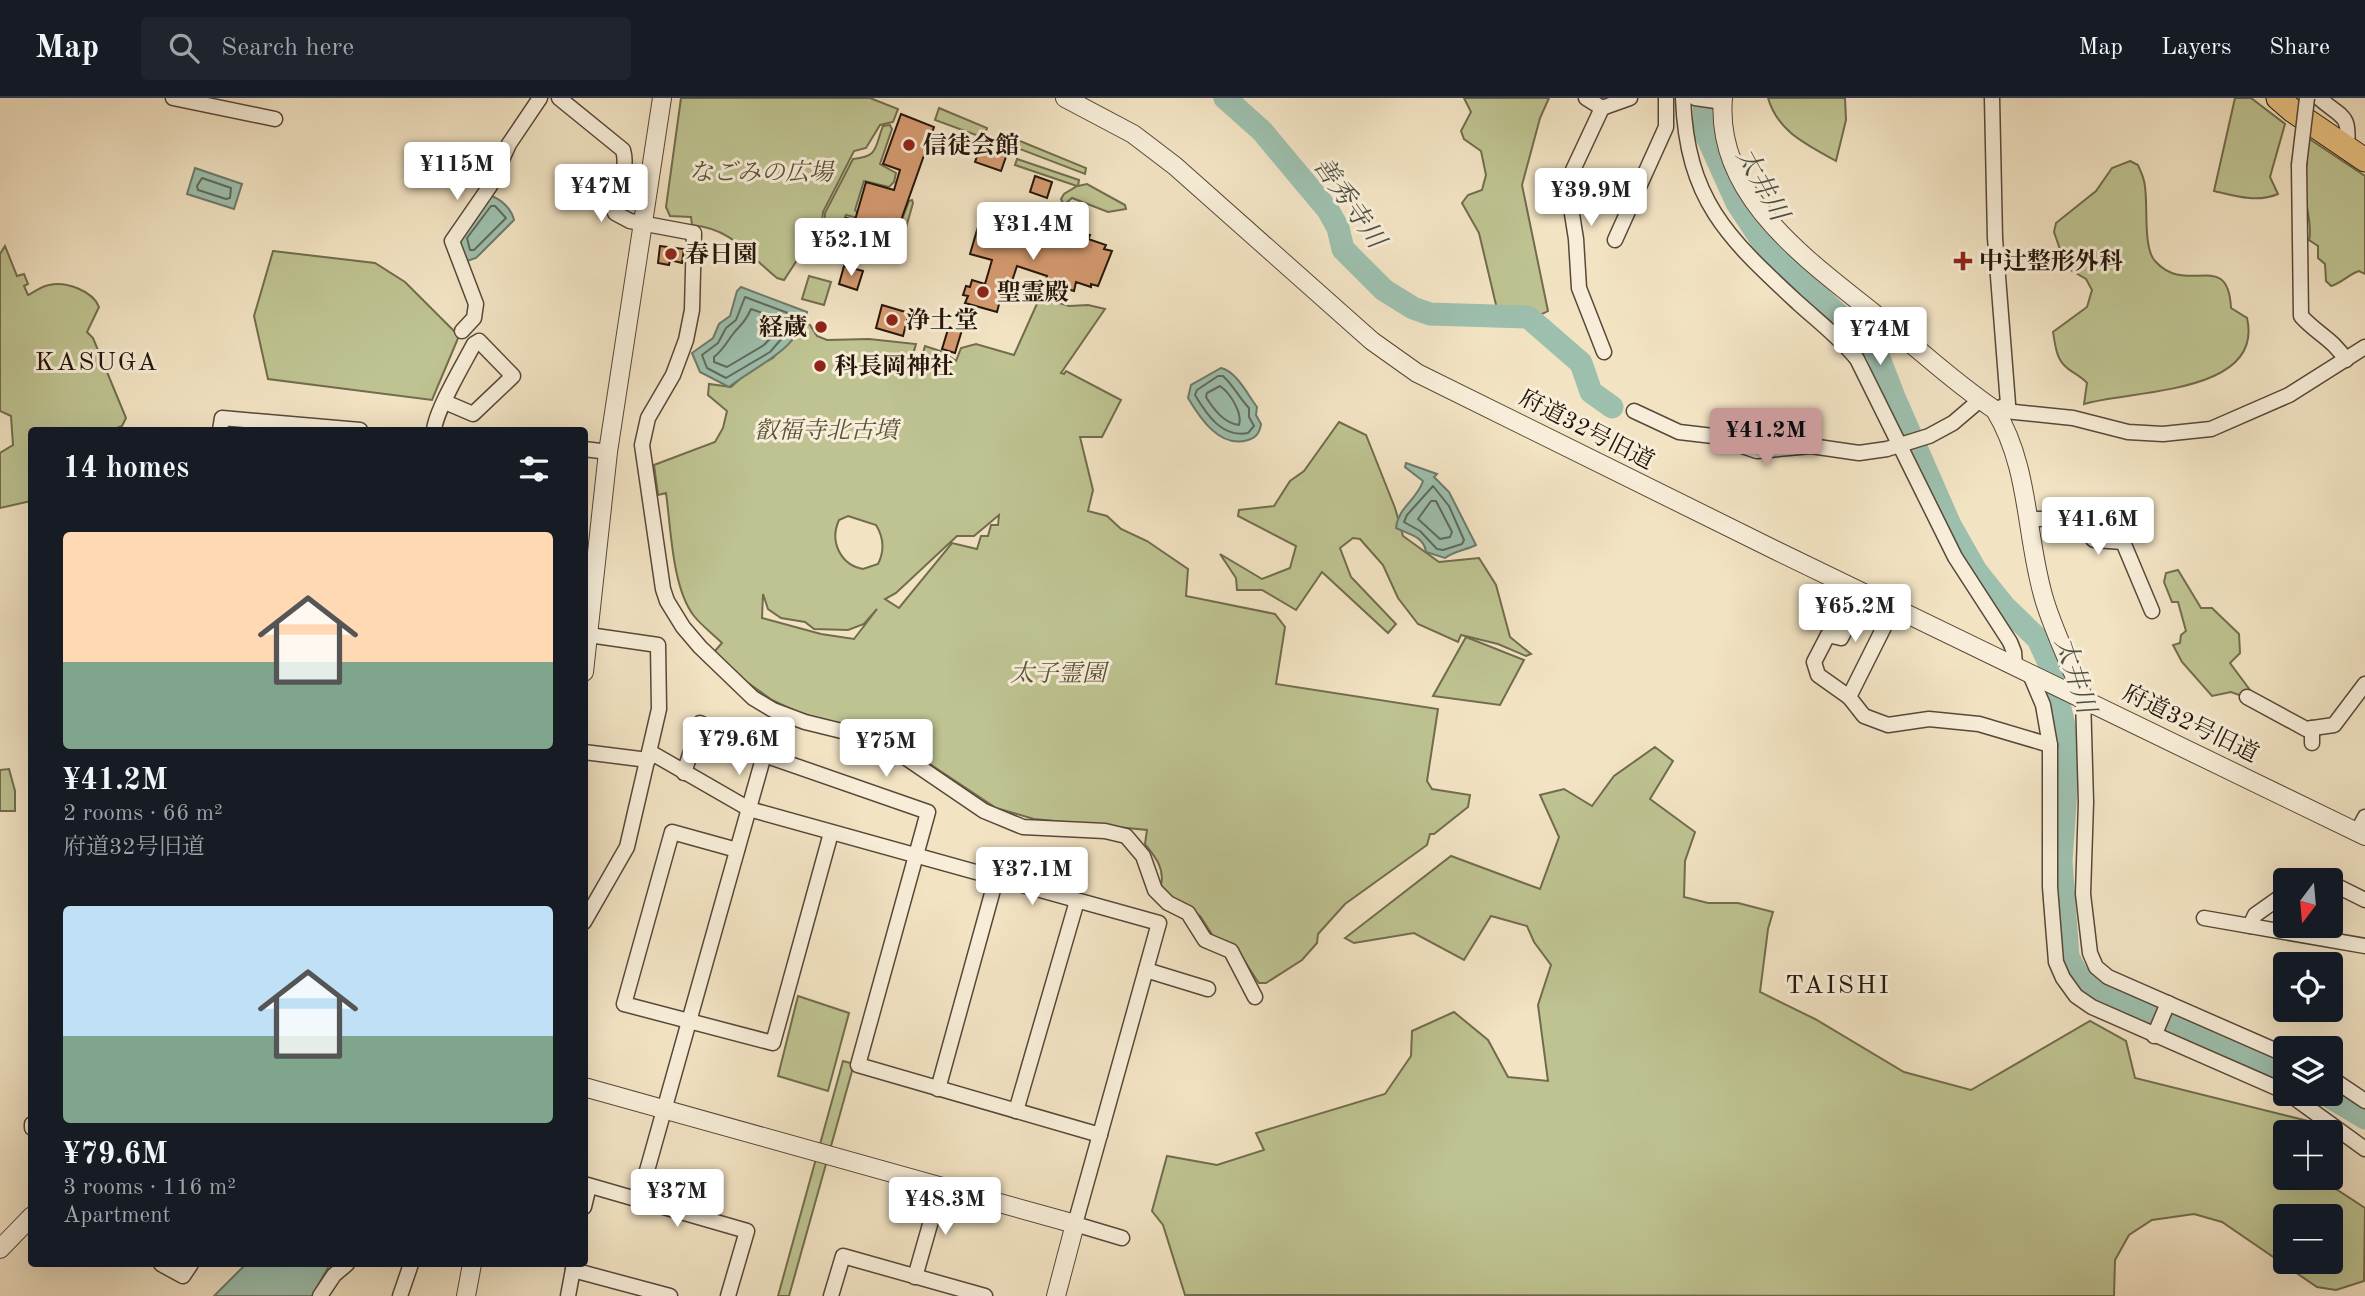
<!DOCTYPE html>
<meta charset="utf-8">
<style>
body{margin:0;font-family:"Old Standard TT","Noto Serif JP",serif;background:#20242c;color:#f1f3f6;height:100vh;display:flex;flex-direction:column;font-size:26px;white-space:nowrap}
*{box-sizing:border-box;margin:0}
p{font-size:23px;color:#9ea1a6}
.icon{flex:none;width:38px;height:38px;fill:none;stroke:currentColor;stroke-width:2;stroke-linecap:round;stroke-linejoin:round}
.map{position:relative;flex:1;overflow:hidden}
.sheet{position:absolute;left:28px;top:329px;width:560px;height:840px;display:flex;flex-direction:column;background:#171b24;border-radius:7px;box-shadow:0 7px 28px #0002}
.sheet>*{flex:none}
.needle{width:46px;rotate:196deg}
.tools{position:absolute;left:2273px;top:770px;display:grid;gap:14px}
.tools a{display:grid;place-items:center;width:70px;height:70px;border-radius:7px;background:#171b24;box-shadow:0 7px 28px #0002;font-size:35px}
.price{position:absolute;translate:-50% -60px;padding:0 16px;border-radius:7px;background:#fff;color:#222;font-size:23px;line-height:46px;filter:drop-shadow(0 2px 4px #0008)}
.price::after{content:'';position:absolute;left:50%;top:42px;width:21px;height:16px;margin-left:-10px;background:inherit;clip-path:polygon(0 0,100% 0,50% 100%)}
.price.active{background:#c59692;color:#111}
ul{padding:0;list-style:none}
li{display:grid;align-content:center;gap:14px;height:371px;padding:0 35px}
li span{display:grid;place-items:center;height:217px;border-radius:7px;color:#555}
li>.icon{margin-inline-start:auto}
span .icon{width:126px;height:126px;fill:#fffc;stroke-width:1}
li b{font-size:30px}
h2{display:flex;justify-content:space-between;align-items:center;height:84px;padding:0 35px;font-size:30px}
header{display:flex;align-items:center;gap:42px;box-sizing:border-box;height:98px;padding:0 35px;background:#171b24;border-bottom:2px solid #363941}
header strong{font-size:33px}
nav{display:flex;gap:38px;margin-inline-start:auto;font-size:24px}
.search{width:490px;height:63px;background:#20242c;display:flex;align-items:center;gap:18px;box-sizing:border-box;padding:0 24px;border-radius:7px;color:#9ea1a6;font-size:26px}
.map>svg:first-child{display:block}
.green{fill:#bec391;stroke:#716c4d;stroke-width:2;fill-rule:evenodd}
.water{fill:#9dbfad;stroke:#6d7b6b;stroke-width:2}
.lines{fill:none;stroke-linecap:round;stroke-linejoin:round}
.shore{stroke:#606a5b;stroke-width:2}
.river{stroke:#9dbfad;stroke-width:23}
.building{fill:#d59a70;stroke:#241509;stroke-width:2}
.minor-casing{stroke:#584838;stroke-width:17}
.tertiary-casing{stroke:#584838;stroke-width:20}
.primary-casing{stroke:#241509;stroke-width:25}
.minor{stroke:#f7edd8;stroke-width:14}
.tertiary{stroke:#f7edd8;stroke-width:18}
.primary{stroke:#e9c282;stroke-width:23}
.minor-bridge-casing{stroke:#584838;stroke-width:17;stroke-linecap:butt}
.minor-bridge{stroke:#f7edd8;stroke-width:14}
.poi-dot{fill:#8f2418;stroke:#f7edd8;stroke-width:2.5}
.labels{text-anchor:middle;stroke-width:6;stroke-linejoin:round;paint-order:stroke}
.poi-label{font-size:24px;font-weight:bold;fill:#241509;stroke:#f7edd8;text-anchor:start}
.park-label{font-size:24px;font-style:italic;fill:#5a5239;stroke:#f7edd8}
.street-label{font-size:24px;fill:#241509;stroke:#f7edd8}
.water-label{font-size:26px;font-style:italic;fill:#4e5042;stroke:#f7edd8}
.neighbourhood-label{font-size:26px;letter-spacing:2px;fill:#241509;stroke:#f7edd8}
</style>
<header>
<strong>Map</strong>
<div class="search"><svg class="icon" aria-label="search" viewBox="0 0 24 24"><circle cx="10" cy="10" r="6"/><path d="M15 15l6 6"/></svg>Search here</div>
<nav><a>Map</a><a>Layers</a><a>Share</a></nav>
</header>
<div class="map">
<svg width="2365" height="1198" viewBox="0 0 2365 1198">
<rect width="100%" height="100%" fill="#f2e3c3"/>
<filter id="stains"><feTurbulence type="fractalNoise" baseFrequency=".00286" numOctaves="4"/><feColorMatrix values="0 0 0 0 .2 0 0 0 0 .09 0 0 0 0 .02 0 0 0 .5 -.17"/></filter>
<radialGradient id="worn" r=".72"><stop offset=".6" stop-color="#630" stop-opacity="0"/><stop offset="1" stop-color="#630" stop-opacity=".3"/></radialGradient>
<g class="green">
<path d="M681 0H870L898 11 893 24 880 27 866 50 854 53 823 114 822 124 784 182 777 180C747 156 733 131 692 127L691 119 670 118 666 109Z"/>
<path d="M1464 0H1549L1540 20 1522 87 1548 213C1532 223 1514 216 1497 211L1479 135 1462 105 1468 97 1482 92 1486 77 1481 53 1464 41 1461 33 1471 14Z"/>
<path d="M1768 0H1845L1846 22 1836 63C1806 46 1778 34 1768 0Z"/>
<path d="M2235 0H2251L2285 26 2270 79 2278 96C2257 105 2235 98 2214 93Z"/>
<path d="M939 10 987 30 984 40 935 22Z"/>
<path d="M890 27 892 31 880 66 896 75 894 84 889 89 864 83 855 112 859 116 900 127 909 103 912 102 913 105 905 133 897 139 889 137 881 126 846 117 839 132 852 138 853 141 833 137 824 130 825 115 853 61C879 58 874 51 883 28Z"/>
<path d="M2308 40 2365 78V176L2359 173C2349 176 2342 185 2331 188L2326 183 2325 166 2318 160V148L2309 142C2313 129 2305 107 2305 91 2305 74 2307 57 2308 40Z"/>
<path d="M1015 41 1086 70 1085 76 1012 48Z"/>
<path d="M1017 61 1079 82 1078 88 1087 86 1125 107 1126 111 1108 114 1072 100 1064 107 1061 101 1064 96 1077 88 1015 67Z"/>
<path d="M2130 63 2138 67C2140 72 2143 78 2144 83 2149 102 2142 149 2155 163 2187 199 2228 150 2231 210L2247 220C2265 297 2129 292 2084 306L2087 285C2080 277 2070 274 2064 267 2056 259 2055 245 2053 234L2087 209 2092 192 2086 181 2069 171 2062 157 2054 134 2056 125 2096 93 2112 70Z"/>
<path d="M5 148 17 178 24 176 28 186 24 188 28 197C34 194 42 188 49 187 66 183 93 193 99 209L87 234 93 240 126 320 122 328 112 332H32L31 403 0 410V355L13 347 11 318 0 313V156Z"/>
<path d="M273 153 375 165 405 184 459 238 432 302 268 281 254 218Z"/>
<path d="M809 178 831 184 824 207 802 201Z"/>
<path d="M1040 199 1069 208 1088 207 1105 211 1061 275 1064 276 1066 273 1121 302 1102 339H1080L1093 392 1088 413 1107 418 1121 431 1147 443 1188 471 1186 498 1275 516 1285 529 1276 586 1438 611 1427 683 1432 691 1470 697 1468 709 1434 736H1430L1427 747 1345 806 1318 836 1317 845 1302 862 1266 885H1259L1256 881 1234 846 1215 841 1200 818 1166 796 1161 787C1165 770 1155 759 1145 746L1147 732 1034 721 996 710 898 645 797 614 772 602 744 582 714 554 722 545C713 536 702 528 694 518 672 490 671 430 666 395L658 397 654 367 715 344 723 330 727 313 708 297 709 286 731 289 749 273 773 260 803 226 810 227 817 238 827 242 869 241 916 246 909 270 918 272 925 248 943 254 956 263 961 250 976 246 1014 257ZM999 417 998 427H991L988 438H981L977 451 952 445 899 510 885 501 896 495 957 438H974ZM848 418 876 427C884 440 885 452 878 466L863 471C841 467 829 444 839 422ZM763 496 768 511 781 520 805 524 814 531 848 532 864 526 877 511 854 541 821 536 762 520Z"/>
<path d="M1339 324 1366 337 1395 410 1403 438 1439 464 1479 460 1496 487 1510 539 1531 556 1526 558 1498 546 1461 537 1458 544 1418 526 1398 500 1383 467 1360 441 1353 440 1340 450 1351 479 1396 526 1388 535 1322 474 1296 512 1262 492H1237L1236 480 1220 456 1262 481 1290 470 1296 448 1238 418 1239 412 1274 408 1290 383 1304 373Z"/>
<path d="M2178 472 2201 510H2212L2239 536 2240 555 2230 565 2250 592 2239 597 2231 594 2212 598 2182 564 2173 547 2180 545 2181 537 2186 533 2178 504H2172L2164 484 2166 475Z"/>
<path d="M1466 539 1524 562 1500 607 1433 598Z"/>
<path d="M1655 649 1673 663 1650 701 1695 734 1685 763 1684 799 1708 805H1738L1773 814 1768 831 1760 894 1815 921 1904 974 1971 992 2090 923 2126 943 2135 980 2320 1026 2316 1034H2286V1080H2319L2365 1110 2364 1183 2336 1192 2317 1189 2222 1124 2194 1116 2152 1122 2129 1137 2115 1162 2114 1198 1185 1197 1163 1127 1152 1113 1167 1058 1217 1067 1264 1052 1256 1035 1385 996 1411 958 1412 933 1454 914 1488 942 1508 979 1548 983 1538 907 1551 867 1534 844 1527 828 1491 818 1464 862 1414 835 1354 845 1345 840 1451 758 1540 791 1559 739 1540 697 1564 691 1592 708 1614 678ZM2286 1118H2331V1164H2286Z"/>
<path d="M9 671 15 693V713H0V672Z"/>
<path d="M798 898 849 915 828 993 778 978Z"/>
<path d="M843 963 854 966 789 1198H778Z"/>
</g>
<g class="water">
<path d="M195 70 242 86 234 111 187 96Z"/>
<path d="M489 97C501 101 511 110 514 122L476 160 467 163 459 142Z"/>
<path d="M741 189 807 214C801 250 754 269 729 289L700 274 692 255 713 240 719 226 730 218 737 193Z"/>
<path d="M1221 270C1236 273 1248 297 1257 309L1256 317 1261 326C1260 334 1257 340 1248 342 1220 351 1200 320 1188 300L1191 287Z"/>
<path d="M1406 365 1437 376 1434 379 1449 394 1476 447C1466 452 1454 453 1445 460L1426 454C1424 438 1408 436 1396 430 1398 409 1417 402 1423 383L1405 369Z"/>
<path d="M246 1166H330L312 1198H214Z"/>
</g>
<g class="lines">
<g class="shore">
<path d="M202 80 231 90 230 100 226 101 198 92 197 88Z"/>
<path d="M491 108H495L506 120 474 152H470L467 140Z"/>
<path d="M745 199 796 218 798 222 770 254 726 280 707 270 702 257 718 245 726 230 736 222Z"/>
<path d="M751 211 783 222 784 226 764 247 727 269 714 264V259C723 252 726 245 733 236 741 226 745 225 751 211Z"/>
<path d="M1218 278H1223C1234 288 1239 300 1249 310V319L1254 328 1248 335C1222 340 1207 317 1195 297L1197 292Z"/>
<path d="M1220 288C1230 295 1243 315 1239 327 1224 325 1214 312 1206 299L1207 295Z"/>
<path d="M1433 388 1449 408 1464 442 1462 446 1443 452 1437 451 1420 433 1404 424 1407 417Z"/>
<path d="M1431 403H1436L1452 434 1450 439 1440 441 1418 421Z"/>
</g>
<g class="river">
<path d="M1225 0 1262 33 1328 112 1338 130 1343 151 1384 192 1413 210 1430 216 1528 219 1581 265 1591 294 1612 309"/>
<path d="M1704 0 1705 34 1737 105 1766 149 1876 252 1894 299 1950 427 1976 473 2004 508 2038 541 2050 567 2069 649 2061 763 2068 859 2077 876 2091 890 2113 902 2286 973"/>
<path d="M2325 996 2365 1020"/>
</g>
</g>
<g class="building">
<path d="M901 16 934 29 900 125 887 121 879 145 876 144 875 147 855 141 856 137 842 133 846 120 855 122 866 84 894 92 900 72 883 66Z"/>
<path d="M982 44 1008 53 1001 73 975 64Z"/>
<path d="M1035 78 1052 84 1047 100 1030 94Z"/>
<path d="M980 122 1059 146 1061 139 1070 142 1072 135 1080 138 1081 134 1090 137 1088 141 1106 147 1104 151 1112 153 1098 188 1091 186V189L1076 184 1074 193 1045 185 1047 178 1017 168 1009 192 1003 191 997 214 965 205 968 198 963 197 966 188 970 189 972 182 985 186 992 162 970 156Z"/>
<path d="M660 148 684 151 682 165 670 162 669 167 658 165Z"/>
<path d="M844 168 863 173 857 192 839 186Z"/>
<path d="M882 207 909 215 903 238 876 230Z"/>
<path d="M949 228 962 232 955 255 942 251Z"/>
</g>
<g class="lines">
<defs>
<g id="minor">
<path d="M173 0 275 21"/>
<path d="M559 0 623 52C629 73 617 81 611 98L615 115 630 123 694 135 692 212 686 242 673 277 648 320 642 347 663 491 667 503 683 529 700 549 753 600 773 612 805 624 858 637 890 649 984 713 1023 729 1105 733 1126 738 1143 758 1155 792 1168 805 1188 815 1205 842 1231 853 1255 899"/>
<path d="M1586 0 1602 10"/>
<path d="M1683 0C1687 103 1728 140 1798 205 1819 224 1839 239 1857 261L1955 459 2010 544 2014 554 2015 567"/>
<path d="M1695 0 1723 4"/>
<path d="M1992 0 1995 140 2008 306 1995 312"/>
<path d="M2319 0C2343 21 2350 15 2347 50"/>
<path d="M1602 10 1573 72 1568 91 1576 141 1579 190 1604 254"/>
<path d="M1602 10 1630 0"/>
<path d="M2299 67 2301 218C2317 236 2333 241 2346 262"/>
<path d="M1615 142 1666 29V0"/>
<path d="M462 233 474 220 476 206 452 143 490 88 509 46 540 0"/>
<path d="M1995 312 2073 320 2128 334 2163 336 2211 331 2289 297 2365 249"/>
<path d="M1634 313 1679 334 1713 338 1757 353 1811 348 1859 355 1887 351 1929 338 1953 325 1980 302"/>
<path d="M220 332 222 320 360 332"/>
<path d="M434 332C436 312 463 267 474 246L479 243 513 278 473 316 445 304"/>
<path d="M584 351 608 354"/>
<path d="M2030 421C2065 421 2068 415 2094 442L2123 444 2152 513"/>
<path d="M1865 495 1841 540 1828 537 1814 564 1818 577 1849 599 1864 618 1888 627 1929 621 1979 626 2050 647"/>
<path d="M2029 574 2043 607 2050 647V789L2056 864 2063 880 2076 898 2092 909 2286 994"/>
<path d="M1849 599 1894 509"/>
<path d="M2083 599 2086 704 2083 796 2090 855 2096 869 2108 879 2286 957"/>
<path d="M2247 599 2306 631 2334 627 2365 586"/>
<path d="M2312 630V645"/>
<path d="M584 654 648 662"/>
<path d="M650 654 749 711 1159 825 1075 1126 1122 1140"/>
<path d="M684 675 700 625 764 657 928 714 858 967 1100 1037"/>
<path d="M2357 734 2365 719"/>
<path d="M737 752 672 734 624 906 773 945 831 735"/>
<path d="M2331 785 2365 802"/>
<path d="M2204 820 2365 848"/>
<path d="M584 824 627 749 659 611 658 547 589 537"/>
<path d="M2250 828 2255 817 2286 795"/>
<path d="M1146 872 1208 891"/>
<path d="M2154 938 2168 905"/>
<path d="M2331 980 2365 1003"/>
<path d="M938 991 996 781"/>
<path d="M2289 996 2365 1051"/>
<path d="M1016 1013 1077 803"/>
<path d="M32 1026V1030"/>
<path d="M584 1086 747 1133 728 1198"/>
<path d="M639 1101 764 657"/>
<path d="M584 1109 589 1088"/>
<path d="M161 1166 183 1178 191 1166"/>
<path d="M573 1172 670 1198"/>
<path d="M915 1179 941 1088"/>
<path d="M320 1198 334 1177 347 1166"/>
<path d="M400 1198 411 1166"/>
<path d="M568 1198 574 1166"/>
<path d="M831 1198 843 1158 985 1198"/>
</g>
<g id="tertiary">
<path d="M1065 0 1133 36 1175 68 1372 243 1417 275 1775 452 2365 738"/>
<path d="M1723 0C1714 103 1817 168 1886 225 1922 254 1956 286 1995 312 2031 371 2025 440 2045 504 2055 536 2071 568 2083 599"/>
<path d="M584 574 608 354 662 0"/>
<path d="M584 989 1075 1126 1056 1198"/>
<path d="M0 1151 32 1118"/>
<path d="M466 1198 472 1166"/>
</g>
<path id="primary" d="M2278 0 2293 13 2365 62"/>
</defs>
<use href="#minor" class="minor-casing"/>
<use href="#tertiary" class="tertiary-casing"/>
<use href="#primary" class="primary-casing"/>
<use href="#minor" class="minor"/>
<use href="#tertiary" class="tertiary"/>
<use href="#primary" class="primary"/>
<defs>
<path id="minor-bridge" d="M2299 67 2307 0"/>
</defs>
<use href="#minor-bridge" class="minor-bridge-casing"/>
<use href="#minor-bridge" class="minor-bridge"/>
</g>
<g class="poi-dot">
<circle cx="909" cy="47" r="7"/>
<circle cx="671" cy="156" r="7"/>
<path d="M1959.5 152.5h7v7h7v7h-7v7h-7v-7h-7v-7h7z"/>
<circle cx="983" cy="194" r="7"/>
<circle cx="892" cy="222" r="7"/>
<circle cx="821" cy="229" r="7"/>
<circle cx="820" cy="268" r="7"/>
</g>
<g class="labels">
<g class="poi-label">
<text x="923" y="55">信徒会館</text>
<text x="685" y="164">春日園</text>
<text x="1979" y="171">中辻整形外科</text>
<text x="997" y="202">聖霊殿</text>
<text x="906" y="230">浄土堂</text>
<text x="807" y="237" text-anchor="end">経蔵</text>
<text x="834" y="276">科長岡神社</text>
</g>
<g class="park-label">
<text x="761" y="82">なごみの広場</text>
<text x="826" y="340">叡福寺北古墳</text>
<text x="1058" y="583">太子霊園</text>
</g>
<g class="street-label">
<text transform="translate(1587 331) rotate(27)" y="8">府道32号旧道</text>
<text transform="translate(2191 625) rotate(26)" y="8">府道32号旧道</text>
</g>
<g class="water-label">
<text transform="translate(1763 86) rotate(61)" y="9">太井川</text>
<text transform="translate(1350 104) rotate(55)" y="9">善秀寺川</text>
<text transform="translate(2076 577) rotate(72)" y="9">太井川</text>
</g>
<g class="neighbourhood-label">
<text x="97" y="272">KASUGA</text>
<text x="1838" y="895">TAISHI</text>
</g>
</g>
<rect width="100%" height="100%" filter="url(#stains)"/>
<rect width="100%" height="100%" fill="url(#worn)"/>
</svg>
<div class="tools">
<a><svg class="needle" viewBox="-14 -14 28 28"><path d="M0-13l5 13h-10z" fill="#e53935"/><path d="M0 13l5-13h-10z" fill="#9ea1a6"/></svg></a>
<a><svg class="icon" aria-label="locate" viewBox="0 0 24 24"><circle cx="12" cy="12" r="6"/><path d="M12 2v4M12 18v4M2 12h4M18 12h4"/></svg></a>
<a><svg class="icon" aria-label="layers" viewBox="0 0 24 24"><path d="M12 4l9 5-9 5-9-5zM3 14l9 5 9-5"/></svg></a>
<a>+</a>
<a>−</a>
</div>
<b class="price" style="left:457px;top:104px">¥115M</b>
<b class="price" style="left:601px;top:126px">¥47M</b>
<b class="price" style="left:1591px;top:130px">¥39.9M</b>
<b class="price" style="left:1033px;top:164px">¥31.4M</b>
<b class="price" style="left:851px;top:180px">¥52.1M</b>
<b class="price" style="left:1880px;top:269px">¥74M</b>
<b class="price active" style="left:1766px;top:370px">¥41.2M</b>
<b class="price" style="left:2098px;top:459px">¥41.6M</b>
<b class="price" style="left:1855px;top:546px">¥65.2M</b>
<b class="price" style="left:739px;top:679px">¥79.6M</b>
<b class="price" style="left:886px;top:681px">¥75M</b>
<b class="price" style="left:1032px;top:809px">¥37.1M</b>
<b class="price" style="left:677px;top:1131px">¥37M</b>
<b class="price" style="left:945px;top:1139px">¥48.3M</b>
<section class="sheet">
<h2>14 homes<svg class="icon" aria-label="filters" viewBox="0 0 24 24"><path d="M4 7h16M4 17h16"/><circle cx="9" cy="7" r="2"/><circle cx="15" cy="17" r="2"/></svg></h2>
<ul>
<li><span style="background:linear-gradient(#ffd9b3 60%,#7fa58c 0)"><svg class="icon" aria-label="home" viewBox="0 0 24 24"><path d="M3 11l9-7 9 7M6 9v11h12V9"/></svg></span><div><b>¥41.2M</b><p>2 rooms · 66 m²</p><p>府道32号旧道</p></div></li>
<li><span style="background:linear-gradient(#bfe0f5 60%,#7fa58c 0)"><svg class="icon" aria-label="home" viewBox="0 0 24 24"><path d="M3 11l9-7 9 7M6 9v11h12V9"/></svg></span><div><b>¥79.6M</b><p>3 rooms · 116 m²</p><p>Apartment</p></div></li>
</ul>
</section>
</div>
